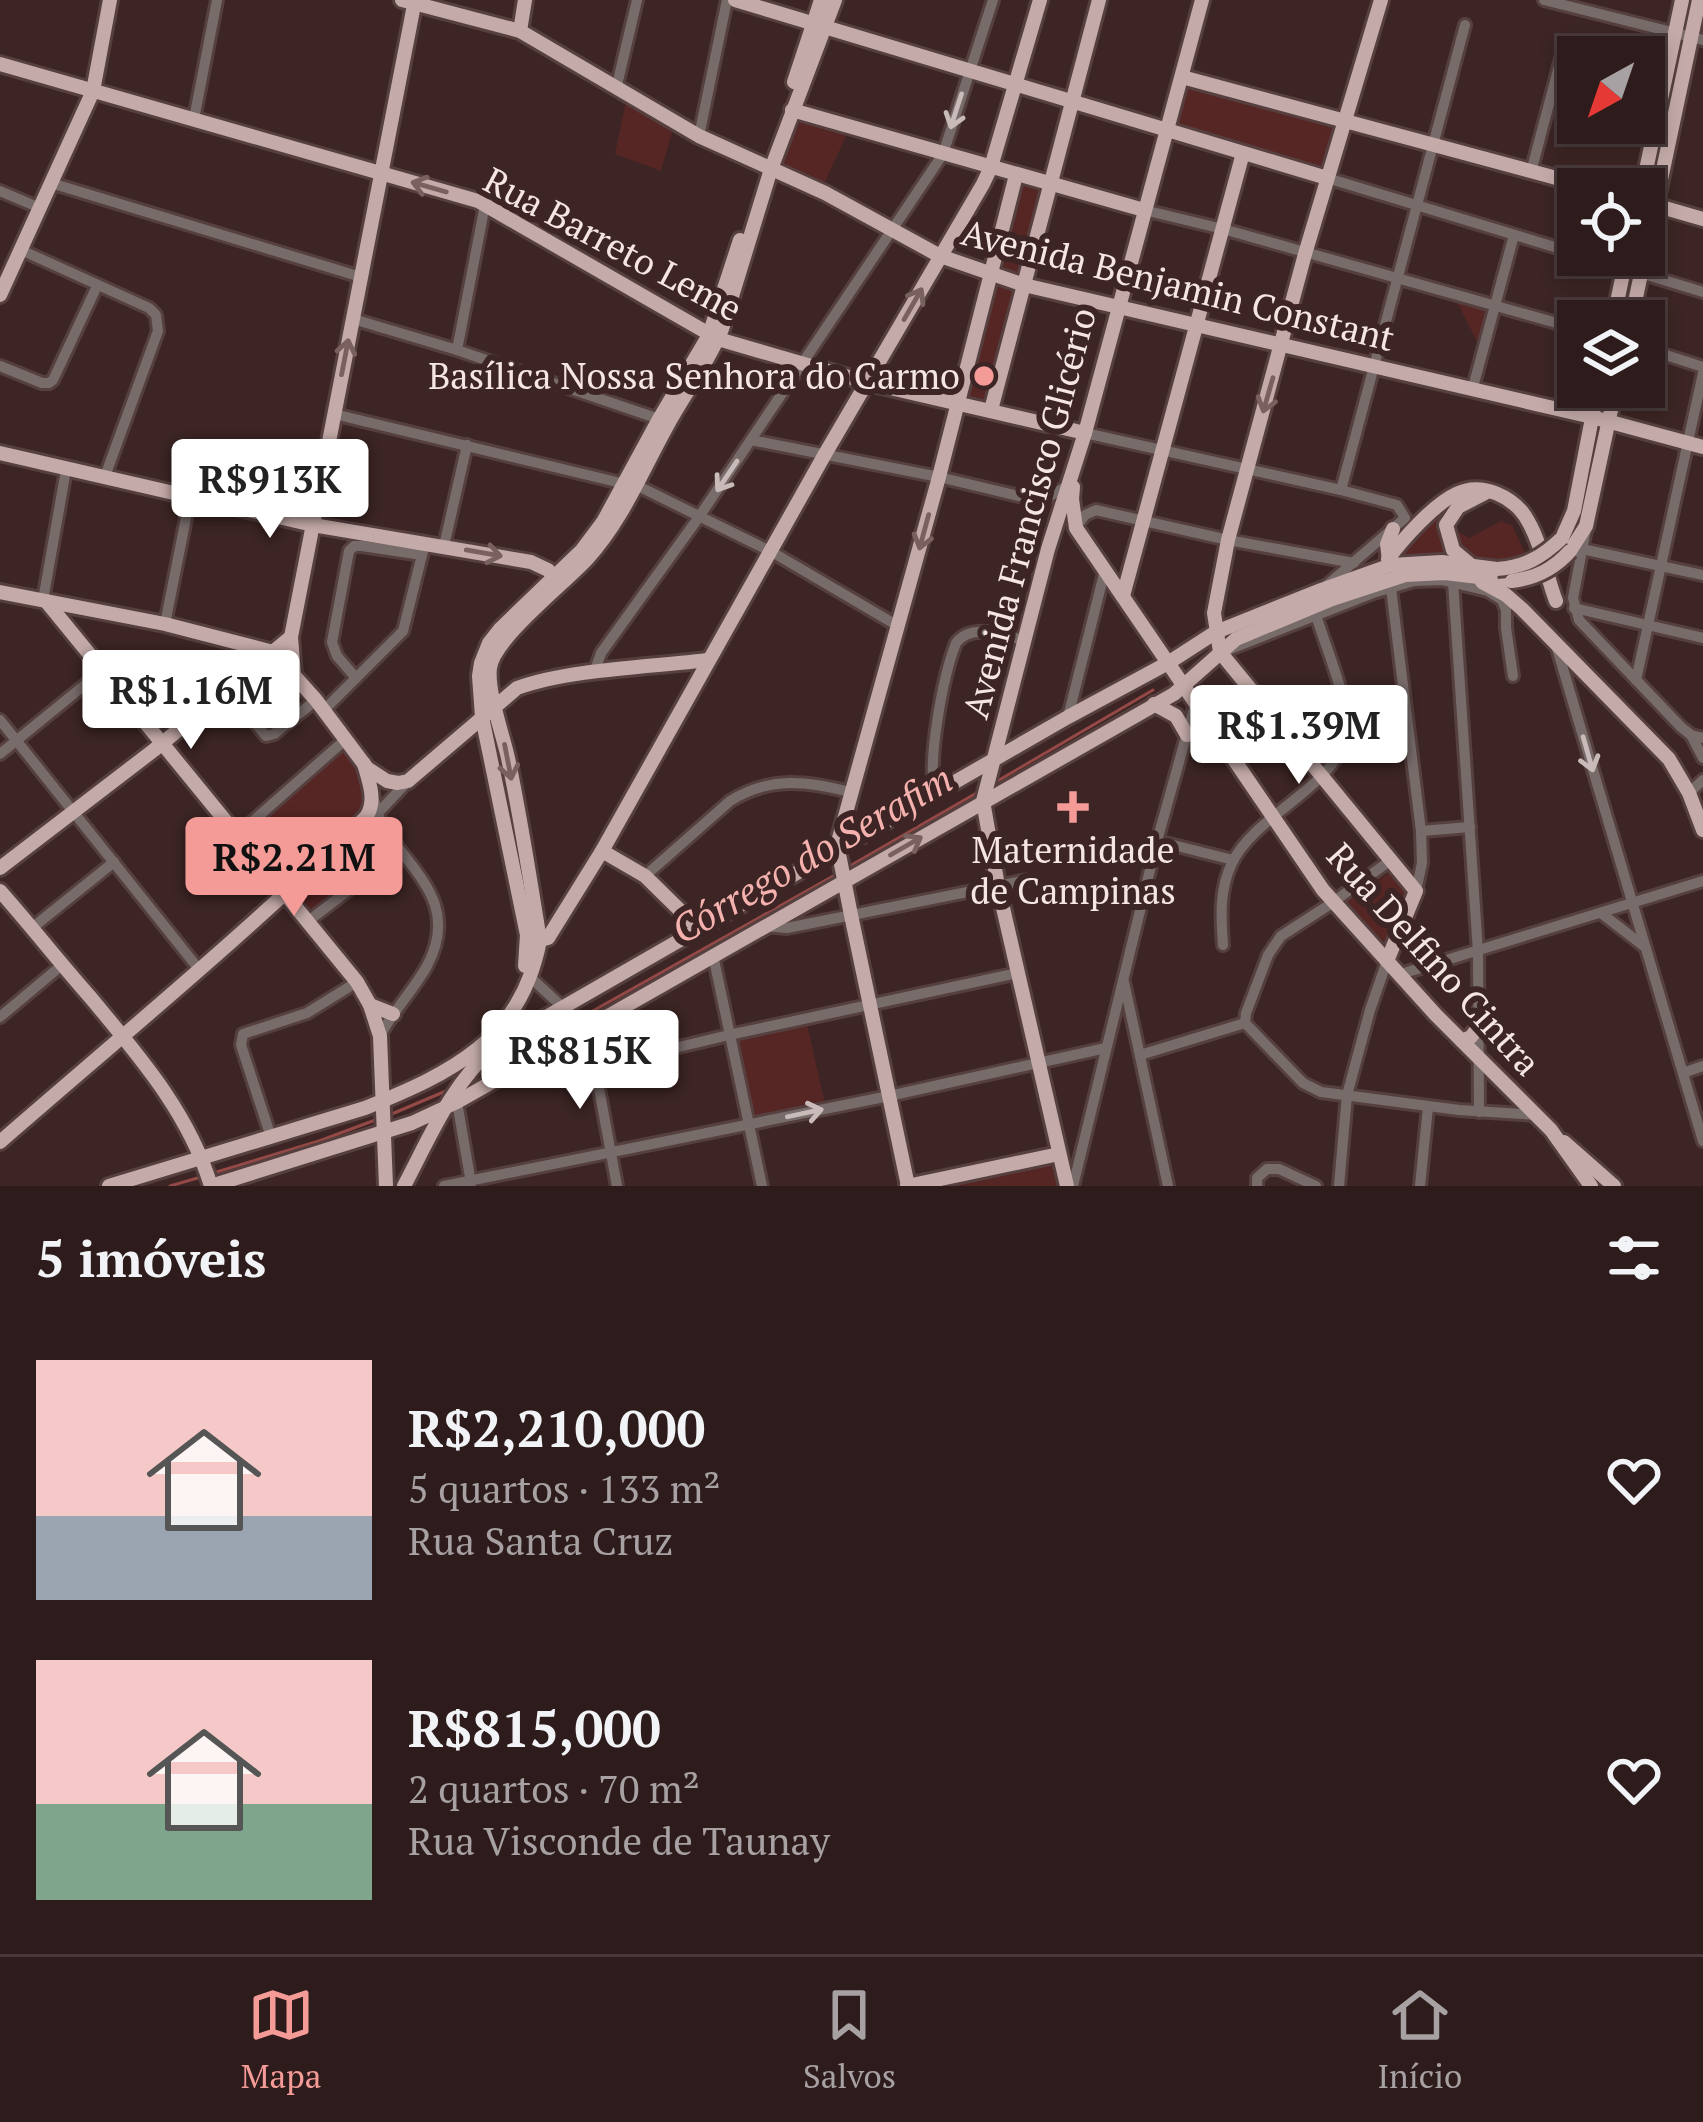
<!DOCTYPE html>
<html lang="pt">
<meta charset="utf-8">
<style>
body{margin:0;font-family:"PT Serif",serif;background:#352524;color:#f1f3f6;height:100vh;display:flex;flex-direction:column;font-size:45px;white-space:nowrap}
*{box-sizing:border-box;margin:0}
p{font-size:39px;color:#a7a1a3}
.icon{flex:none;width:66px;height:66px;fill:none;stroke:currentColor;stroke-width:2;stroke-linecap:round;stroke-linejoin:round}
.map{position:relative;height:1186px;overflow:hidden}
.panel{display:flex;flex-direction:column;background:#2d1c1b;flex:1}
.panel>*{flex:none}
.needle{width:78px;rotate:220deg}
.tools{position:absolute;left:1557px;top:36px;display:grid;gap:24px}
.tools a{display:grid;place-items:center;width:108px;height:108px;border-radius:0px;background:#2d1c1b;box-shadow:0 6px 18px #0003,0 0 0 3px #483a3a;font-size:60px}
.price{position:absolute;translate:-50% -102px;padding:0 27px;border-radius:12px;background:#fff;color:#222;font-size:39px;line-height:78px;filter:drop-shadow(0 3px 6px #0008)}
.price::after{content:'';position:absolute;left:50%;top:72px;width:36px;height:27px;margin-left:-18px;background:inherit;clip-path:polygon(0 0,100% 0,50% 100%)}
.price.current{background:#f59b97;color:#111}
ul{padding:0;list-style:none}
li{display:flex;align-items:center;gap:36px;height:300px;padding:0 36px}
li span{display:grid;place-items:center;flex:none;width:336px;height:240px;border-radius:0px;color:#555}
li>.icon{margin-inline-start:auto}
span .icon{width:144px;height:144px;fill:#fffc;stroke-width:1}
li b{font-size:51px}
h2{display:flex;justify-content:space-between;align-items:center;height:144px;padding:0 36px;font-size:51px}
.tab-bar{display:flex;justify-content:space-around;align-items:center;height:168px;border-top:3px solid #483a3a;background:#2d1c1b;font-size:33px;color:#a7a1a3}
.tab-bar a{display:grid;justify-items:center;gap:6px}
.tab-bar .current{color:#f59b97}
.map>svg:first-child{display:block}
.green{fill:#562625}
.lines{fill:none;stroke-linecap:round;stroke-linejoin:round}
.stream{stroke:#944947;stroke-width:3}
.minor-casing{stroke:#56403f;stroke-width:16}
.major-casing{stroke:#56403f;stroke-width:20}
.minor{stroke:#786c6b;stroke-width:10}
.major{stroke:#c4aba9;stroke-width:14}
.major-bridge-casing{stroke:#56403f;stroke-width:20;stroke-linecap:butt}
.major-bridge{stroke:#c4aba9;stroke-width:14}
.oneway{stroke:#c9bbba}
.oneway2{stroke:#796160}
.poi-dot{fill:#f59b97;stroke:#3c2524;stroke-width:4.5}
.labels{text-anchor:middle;stroke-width:12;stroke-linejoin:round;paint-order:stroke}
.street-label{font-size:36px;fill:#f5e5e4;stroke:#3c2524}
.poi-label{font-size:36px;fill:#f5e5e4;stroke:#3c2524;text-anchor:end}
.water-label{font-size:39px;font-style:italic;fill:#f4b1ad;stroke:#3c2524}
</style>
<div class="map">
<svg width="1703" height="1186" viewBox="0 0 1703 1186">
<rect width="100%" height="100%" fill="#3c2524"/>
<g class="green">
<path d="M1188 85 1333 128 1323 171 1177 125Z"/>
<path d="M628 92 675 122 661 171 615 154Z"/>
<path d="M801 120 848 132 823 186 780 165Z"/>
<path d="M1016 175 1053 186 991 410 959 404Z"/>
<path d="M1457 302 1492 308 1480 347Z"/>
<path d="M1461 495C1441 524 1437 526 1453 559L1426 556 1394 561 1443 507Z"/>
<path d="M1501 521 1512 525 1525 553 1523 557C1489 566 1462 568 1452 528L1469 538Z"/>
<path d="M343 747 363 770 367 811 284 888 242 837Z"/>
<path d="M332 849 365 880 307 923 284 894Z"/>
<path d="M1392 871 1407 889 1384 954 1341 905Z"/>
<path d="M807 1024 825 1104 753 1119 733 1039Z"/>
<path d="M584 1042 588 1062 525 1073Z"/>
<path d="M1053 1161 1059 1186H937Z"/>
</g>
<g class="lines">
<g class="stream">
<path d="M497 740 525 890"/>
<path d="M994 783 1153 690"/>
<path d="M848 867 980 791"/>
<path d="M582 1017 835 875"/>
<path d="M497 1065 573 1022"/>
<path d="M387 1116 446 1091"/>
<path d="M210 1174 319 1141 378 1119"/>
<path d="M170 1186 201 1177"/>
</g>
<defs>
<g id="minor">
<path d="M1544 0 1703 40"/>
<path d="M617 85 637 0"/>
<path d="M194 119 217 0"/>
<path d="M699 136 727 0"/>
<path d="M1531 172 1563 51"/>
<path d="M1327 178 1703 292"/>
<path d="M51 183 361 277"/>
<path d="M0 191 40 208"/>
<path d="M1144 210 1223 229 1578 329"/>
<path d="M21 250 149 308 156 315 158 331 104 479"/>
<path d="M353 319 457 350 659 419"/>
<path d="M1644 348 1703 367"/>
<path d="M457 350 485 205"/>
<path d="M0 366 42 383H49L53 380 97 286"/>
<path d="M1472 391 1514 235"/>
<path d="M334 414 625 484"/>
<path d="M1085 433 1341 490 1397 505 1405 518 1326 586"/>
<path d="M751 440 939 477 1023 497 1046 498 1066 487"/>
<path d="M636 485 772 552 898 626"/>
<path d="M1341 490 1465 25"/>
<path d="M1076 527 1085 515 1096 510 1228 540 1354 563"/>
<path d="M1586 529 1573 598 1579 620 1681 727 1691 735 1703 738"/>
<path d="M444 546 467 445"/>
<path d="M1582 549 1703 575"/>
<path d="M1453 582 1478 952 1479 1112"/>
<path d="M1391 588 1421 831 1422 863 1416 891"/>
<path d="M43 600 66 470"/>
<path d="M1574 608 1703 638"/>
<path d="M165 624 190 498"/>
<path d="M1556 645 1703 1141"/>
<path d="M1225 651 1373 593 1414 581 1442 580 1488 591 1502 600 1506 610V628L1513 676"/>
<path d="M594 673 601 653 699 517 943 154 993 0"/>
<path d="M356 678 337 656 332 642 349 551 354 546H362L422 555"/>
<path d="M1636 680 1703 373"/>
<path d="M227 690 266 736 274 734 316 700"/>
<path d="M324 710 403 631 423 551"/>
<path d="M1068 717 1105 570"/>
<path d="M0 720 198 968"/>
<path d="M1691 735 1703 758"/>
<path d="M0 754 103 670"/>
<path d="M1689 793 1703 780"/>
<path d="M935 794C927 761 943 676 956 643 972 623 1001 635 1024 640"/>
<path d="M373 797C376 806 378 816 382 824 410 871 461 902 427 966 413 991 393 1011 380 1036"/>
<path d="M378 813 408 781"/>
<path d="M1421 831 1470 827"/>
<path d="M237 835 345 740"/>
<path d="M1157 841 1233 860"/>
<path d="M645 876 730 801C770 776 807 781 850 792"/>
<path d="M1601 913 1645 947"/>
<path d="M307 922 363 879 332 849"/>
<path d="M765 926 787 928 1027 880"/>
<path d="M32 928 114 862"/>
<path d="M1223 945C1221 917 1219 890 1232 863 1255 814 1340 785 1346 732 1350 702 1325 646 1316 615"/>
<path d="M713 955 762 1186"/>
<path d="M1401 974 1703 881"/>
<path d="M530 977 584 1027 595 1067 617 1186"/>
<path d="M1124 982 1168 1186"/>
<path d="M0 1017 62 965"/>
<path d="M1245 1023 1303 1083 1321 1092 1459 1110 1537 1115"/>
<path d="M1245 1023 1246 1013 1268 955 1281 936 1329 905 1391 860"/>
<path d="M1140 1055 1245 1023"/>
<path d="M1683 1073 1703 1066"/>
<path d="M498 1081 595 1067 729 1035 1018 973"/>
<path d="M457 1102 471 1183"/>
<path d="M271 1137 241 1045 243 1034 307 1013 357 982"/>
<path d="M444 1186 889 1096 1106 1048"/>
<path d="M1073 1186 1157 841 1196 701"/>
<path d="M1257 1186V1178L1267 1169H1279L1316 1186"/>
<path d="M1339 1186 1347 1095 1370 1010 1387 961"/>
<path d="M1420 1186 1428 1107"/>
</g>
<g id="major">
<path d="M402 0 520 31 699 136 825 193 940 256 1024 285 1592 417 1703 447"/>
<path d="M735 0 1327 178"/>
<path d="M1381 0 1305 254 1228 540 1214 613 1220 652 1416 891 1387 961"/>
<path d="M520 31 525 0"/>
<path d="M0 64 478 201 718 339 873 384 1085 433"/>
<path d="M1182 77 1597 189"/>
<path d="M794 82 821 0"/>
<path d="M792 110 1144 210"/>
<path d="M1642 189 1682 0"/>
<path d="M1644 202 1703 219"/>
<path d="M0 295 93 91 110 0"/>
<path d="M1613 321 1627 255"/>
<path d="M1631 321 1699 0"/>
<path d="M991 410 1099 0"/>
<path d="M0 453 313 525 531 562 548 570 559 582"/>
<path d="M1073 487 1072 499 1076 528 1323 890 1435 1014 1551 1130 1591 1186"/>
<path d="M1562 538 1574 511 1598 387"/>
<path d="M1570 551 1586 526 1616 387"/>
<path d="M1388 559C1402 540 1434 504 1456 494 1482 481 1515 497 1528 521 1542 545 1546 575 1556 601"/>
<path d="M1389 560 1387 544 1393 529"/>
<path d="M1472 566 1453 550 1446 525 1458 507 1485 493"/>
<path d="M1482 582 1506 595 1522 609 1669 759 1689 793 1703 830"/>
<path d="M0 592 165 624 273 652"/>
<path d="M1123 596 1243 153"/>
<path d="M46 601 357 982 370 1005 380 1036 386 1186"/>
<path d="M273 652 316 700 367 768 387 781 398 783 408 781 517 688C570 669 651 667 708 660"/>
<path d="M294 675 291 637 415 0"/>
<path d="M1154 704 1176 716 1187 735"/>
<path d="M602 851 645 876 698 928"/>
<path d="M0 868 154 750 291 637"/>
<path d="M0 891C31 926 60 963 91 998 139 1056 189 1113 211 1186"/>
<path d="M540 940 548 938 602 851 825 454 983 184 991 167 1040 0"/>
<path d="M525 966 527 935 482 717 479 676 481 663 489 643 500 629 582 550 603 522 659 419 709 335 740 240"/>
<path d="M370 1005 393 1014"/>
<path d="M1462 1041 1471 1037 1479 1026"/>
<path d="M0 1142C123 1035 249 931 366 817 377 802 369 781 364 764"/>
<path d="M1564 1142 1614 1186"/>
<path d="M109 1186 365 1108C451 1073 521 1041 540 940 530 880 521 819 508 758 503 735 487 691 490 668 493 639 564 584 587 559 622 521 642 471 667 426 685 393 708 363 722 329L771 169 835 0"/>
<path d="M211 1186 412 1123 457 1102 1174 694 1236 639 1332 599 1405 575 1445 573 1512 581"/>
<path d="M404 1186C429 1139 452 1083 494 1047L1068 717 1168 663 1216 632 1321 590 1391 565 1442 562 1497 569"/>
<path d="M907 1186 1059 1154"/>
<path d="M908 1186 851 915 838 849 839 838 939 477 1016 175"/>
<path d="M1067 1186 998 886 983 801 1048 549 1085 433 1202 0"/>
</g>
</defs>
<use href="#minor" class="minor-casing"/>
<use href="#major" class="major-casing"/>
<use href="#minor" class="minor"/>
<use href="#major" class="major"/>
<defs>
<g id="major-bridge">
<path d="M1497 569C1525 567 1542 557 1562 538"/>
<path d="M1512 581C1536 578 1554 569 1570 551"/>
</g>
</defs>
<use href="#major-bridge" class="major-bridge-casing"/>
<use href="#major-bridge" class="major-bridge"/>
</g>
<defs><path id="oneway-shaft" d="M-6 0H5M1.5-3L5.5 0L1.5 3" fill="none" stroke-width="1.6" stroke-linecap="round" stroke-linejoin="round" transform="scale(3)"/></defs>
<g class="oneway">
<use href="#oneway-shaft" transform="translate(956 111) rotate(108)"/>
<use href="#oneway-shaft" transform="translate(727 476) rotate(124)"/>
<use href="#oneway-shaft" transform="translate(1588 754) rotate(74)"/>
<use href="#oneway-shaft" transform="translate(805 1113) rotate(-12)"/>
</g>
<g class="oneway2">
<use href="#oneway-shaft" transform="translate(429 187) rotate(-164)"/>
<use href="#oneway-shaft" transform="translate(913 304) rotate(-60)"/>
<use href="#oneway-shaft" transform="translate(345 357) rotate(-79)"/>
<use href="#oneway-shaft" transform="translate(1268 395) rotate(106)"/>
<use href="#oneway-shaft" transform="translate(924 532) rotate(105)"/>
<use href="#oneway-shaft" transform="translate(484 553) rotate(10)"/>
<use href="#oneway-shaft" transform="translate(508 762) rotate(79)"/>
<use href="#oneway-shaft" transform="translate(906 846) rotate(-30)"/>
</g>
<g class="poi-dot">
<circle cx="984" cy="376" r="12"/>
<path d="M1067 789h12v12h12v12h-12v12h-12v-12h-12v-12h12z"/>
</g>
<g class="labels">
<g class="street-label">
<text transform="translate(613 244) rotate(28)" y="13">Rua Barreto Leme</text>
<text transform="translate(1178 285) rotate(14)" y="13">Avenida Benjamin Constant</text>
<text transform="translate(1029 513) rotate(-75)" y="13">Avenida Francisco Glicério</text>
<text transform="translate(1434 959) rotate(48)" y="13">Rua Delfino Cintra</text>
</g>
<g class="poi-label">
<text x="960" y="389">Basílica Nossa Senhora do Carmo</text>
<text x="1073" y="863" text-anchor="middle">Maternidade<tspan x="1073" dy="41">de Campinas</tspan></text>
</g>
<g class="water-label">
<text transform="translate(812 854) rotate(-30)" y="14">Córrego do Serafim</text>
</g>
</g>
</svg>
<div class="tools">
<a><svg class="needle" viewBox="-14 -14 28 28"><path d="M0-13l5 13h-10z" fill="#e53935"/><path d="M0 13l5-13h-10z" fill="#a7a1a3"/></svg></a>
<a><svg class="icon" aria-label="locate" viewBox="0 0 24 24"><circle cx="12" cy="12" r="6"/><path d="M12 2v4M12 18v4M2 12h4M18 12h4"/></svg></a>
<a><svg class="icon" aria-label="layers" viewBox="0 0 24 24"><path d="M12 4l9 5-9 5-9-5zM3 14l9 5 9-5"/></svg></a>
</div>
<b class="price" style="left:270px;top:541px">R$913K</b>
<b class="price" style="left:191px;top:752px">R$1.16M</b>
<b class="price" style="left:1299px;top:787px">R$1.39M</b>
<b class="price current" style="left:294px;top:919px">R$2.21M</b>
<b class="price" style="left:580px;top:1112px">R$815K</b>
</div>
<section class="panel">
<h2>5 imóveis<svg class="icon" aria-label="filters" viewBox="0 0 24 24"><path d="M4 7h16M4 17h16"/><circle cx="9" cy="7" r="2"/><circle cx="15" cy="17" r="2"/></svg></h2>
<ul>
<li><span style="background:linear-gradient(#f6c9c9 65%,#9aa5b1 0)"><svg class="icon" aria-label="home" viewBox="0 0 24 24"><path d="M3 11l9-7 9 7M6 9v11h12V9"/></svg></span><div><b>R$2,210,000</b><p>5 quartos · 133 m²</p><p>Rua Santa Cruz</p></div><svg class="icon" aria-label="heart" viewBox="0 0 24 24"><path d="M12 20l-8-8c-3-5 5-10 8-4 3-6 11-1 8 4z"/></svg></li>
<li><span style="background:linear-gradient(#f6c9c9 60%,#7fa58c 0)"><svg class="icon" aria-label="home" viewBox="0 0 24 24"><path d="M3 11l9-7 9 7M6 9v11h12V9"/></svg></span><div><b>R$815,000</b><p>2 quartos · 70 m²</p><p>Rua Visconde de Taunay</p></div><svg class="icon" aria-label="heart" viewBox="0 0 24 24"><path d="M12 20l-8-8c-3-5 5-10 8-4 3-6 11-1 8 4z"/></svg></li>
</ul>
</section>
<nav class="tab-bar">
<a class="current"><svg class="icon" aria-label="map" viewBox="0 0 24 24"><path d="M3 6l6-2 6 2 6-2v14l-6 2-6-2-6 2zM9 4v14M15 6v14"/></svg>Mapa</a>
<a><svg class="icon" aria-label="saved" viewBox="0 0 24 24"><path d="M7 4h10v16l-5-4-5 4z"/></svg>Salvos</a>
<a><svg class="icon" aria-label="home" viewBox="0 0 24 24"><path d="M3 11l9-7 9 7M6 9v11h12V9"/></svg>Início</a>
</nav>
